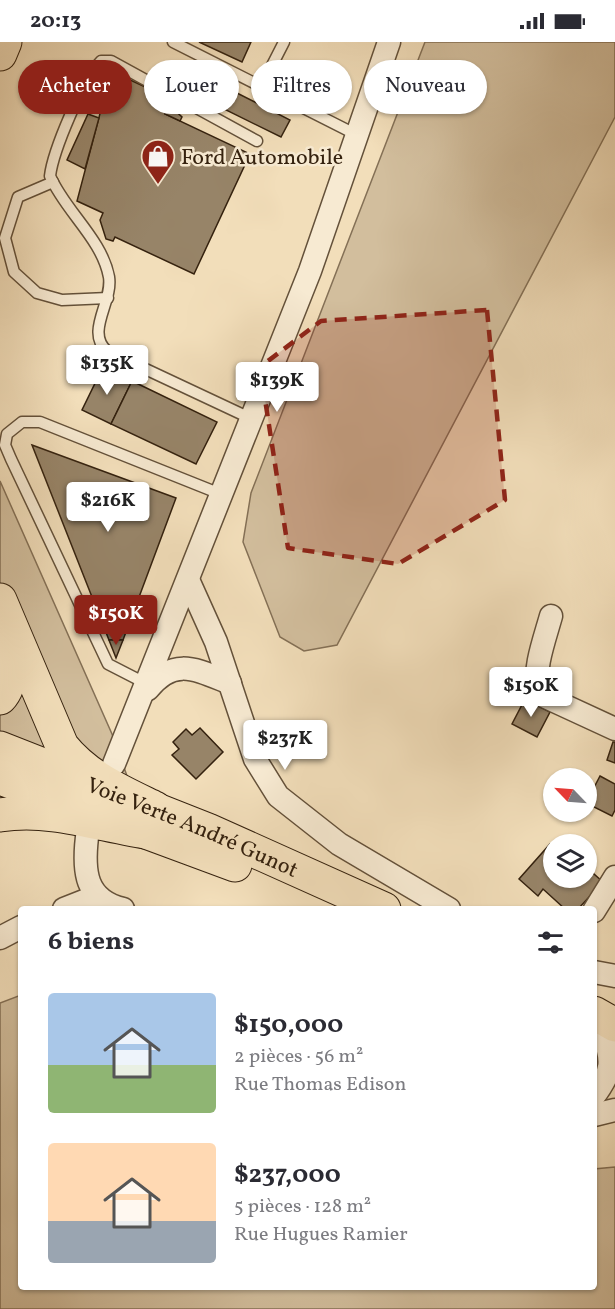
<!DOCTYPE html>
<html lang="fr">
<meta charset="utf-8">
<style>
body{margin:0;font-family:Vollkorn,serif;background:#f2f2f3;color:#2b2b33;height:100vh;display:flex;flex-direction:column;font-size:22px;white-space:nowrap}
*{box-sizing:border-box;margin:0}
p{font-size:20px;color:#7c7c81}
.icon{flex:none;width:33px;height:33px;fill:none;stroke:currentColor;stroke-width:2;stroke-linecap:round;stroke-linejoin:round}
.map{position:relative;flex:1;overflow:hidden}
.sheet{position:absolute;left:18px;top:864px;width:579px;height:384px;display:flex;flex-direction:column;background:#fff;border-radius:6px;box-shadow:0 2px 4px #0004}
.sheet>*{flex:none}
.top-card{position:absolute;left:18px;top:18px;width:579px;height:54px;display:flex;gap:12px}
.needle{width:39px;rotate:295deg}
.fabs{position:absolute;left:543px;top:726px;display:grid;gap:12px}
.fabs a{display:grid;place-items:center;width:54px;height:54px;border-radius:50%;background:#fff;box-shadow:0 2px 4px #0004;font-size:30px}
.price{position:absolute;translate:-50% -51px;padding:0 14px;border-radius:6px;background:#fff;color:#222;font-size:20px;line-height:39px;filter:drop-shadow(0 2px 3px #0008)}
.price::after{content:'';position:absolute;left:50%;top:36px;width:18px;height:14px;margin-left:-9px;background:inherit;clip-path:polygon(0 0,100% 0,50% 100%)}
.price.active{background:#8f2418;color:#fff}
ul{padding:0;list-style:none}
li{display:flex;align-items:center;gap:18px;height:150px;padding:0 30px}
li span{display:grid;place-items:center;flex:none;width:168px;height:120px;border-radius:6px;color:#555}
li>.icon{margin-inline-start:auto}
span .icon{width:72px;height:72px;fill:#fffc;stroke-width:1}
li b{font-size:26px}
h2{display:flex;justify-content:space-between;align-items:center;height:72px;padding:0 30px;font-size:26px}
.pill{padding:0 21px;border-radius:27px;background:#fff;box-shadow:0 2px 4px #0004;font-size:21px;line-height:54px}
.pill.active{background:#8f2418;color:#fff}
.status{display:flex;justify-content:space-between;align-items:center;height:42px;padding:0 30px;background:#fff;direction:ltr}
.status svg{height:16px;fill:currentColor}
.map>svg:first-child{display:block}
.green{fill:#d2be9d;stroke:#847056;stroke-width:1.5}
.building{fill:#978468;stroke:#35220f;stroke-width:1.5}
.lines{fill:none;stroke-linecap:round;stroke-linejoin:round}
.service-casing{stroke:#64513a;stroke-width:13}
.minor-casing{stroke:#64513a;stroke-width:25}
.primary-casing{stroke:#35220f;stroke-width:35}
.trunk-casing{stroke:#35220f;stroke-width:35}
.service{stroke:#f7ead2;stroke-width:10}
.minor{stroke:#f7ead2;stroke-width:22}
.primary{stroke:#f2deba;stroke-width:33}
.trunk{stroke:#f2deba;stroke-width:33}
.marked{fill:#8f2418;fill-opacity:0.2;stroke:#8f2418;stroke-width:4.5;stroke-dasharray:12 8;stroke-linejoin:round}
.labels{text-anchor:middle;stroke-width:5;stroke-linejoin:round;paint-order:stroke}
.poi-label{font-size:22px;fill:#35220f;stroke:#f7ead2;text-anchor:start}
.street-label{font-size:22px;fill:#35220f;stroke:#f7ead2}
</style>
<div class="status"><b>20:13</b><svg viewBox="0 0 49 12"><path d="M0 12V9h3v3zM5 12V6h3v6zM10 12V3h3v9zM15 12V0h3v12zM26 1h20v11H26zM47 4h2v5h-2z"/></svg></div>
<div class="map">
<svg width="615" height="1267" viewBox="0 0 615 1267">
<rect width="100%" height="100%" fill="#f2deba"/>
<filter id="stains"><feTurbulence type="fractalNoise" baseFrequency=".00333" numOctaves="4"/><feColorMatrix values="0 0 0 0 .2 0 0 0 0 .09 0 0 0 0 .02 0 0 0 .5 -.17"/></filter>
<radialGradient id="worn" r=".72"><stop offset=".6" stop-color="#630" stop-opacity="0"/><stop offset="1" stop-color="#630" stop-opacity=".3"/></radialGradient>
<g class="green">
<path d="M425 0H615V75L337 603 304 609 280 595 243 500 251 451Z"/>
<path d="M0 439 112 692 136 759 0 736Z"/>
<path d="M21 953V1245H594V1127L615 1125V1267H0V961Z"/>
</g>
<g class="building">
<path d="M199 0H251L242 20Z"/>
<path d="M126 36 156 50 169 63 165 72 250 112 194 232 115 195 113 199 106 197 100 178 103 171 77 159 107 45Z"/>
<path d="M231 48 290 78 281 95 222 66Z"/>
<path d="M169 63 182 75 180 79 165 72Z"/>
<path d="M88 72 99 76 85 127 67 118Z"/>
<path d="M103 325 132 339 111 382 82 368Z"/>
<path d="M132 339 217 380 196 422 111 382Z"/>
<path d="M32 403 176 456 123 598H109Z"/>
<path d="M109 598H123L116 616Z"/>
<path d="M525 657 550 670 537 695 512 682Z"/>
<path d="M200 686 223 710 196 737 172 713 179 707 173 700 186 687 192 693Z"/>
<path d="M613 700H615V721L607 718Z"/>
<path d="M600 734 615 742V768L612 774 586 761Z"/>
<path d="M550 802 554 804V836H586V825L603 840 578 867H565L543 847 538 854 519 837Z"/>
</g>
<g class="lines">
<defs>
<g id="service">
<path d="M173 0 357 93"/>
<path d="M261 45 284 0"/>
<path d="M53 140 18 155 5 196 14 230 37 251 62 258 108 256"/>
<path d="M252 377 107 309C85 290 113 260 109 235 102 197 65 169 50 134 53 109 83 37 101 19H111L257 99"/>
<path d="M147 642 108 622 11 417 5 403 7 392 22 380H40L223 453"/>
</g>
<g id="minor">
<path d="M189 540 216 600 255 717 278 754 339 802 449 867"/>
<path d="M551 574C544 599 534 625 537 651L615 687"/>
<path d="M148 647C174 614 197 628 230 641"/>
<path d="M114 722 310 229 389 0"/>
<path d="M87 795C83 829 85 858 123 867"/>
<path d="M64 867 97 854"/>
<path d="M594 869 615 835"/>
<path d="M0 896 21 885"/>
<path d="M594 930 615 934"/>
<path d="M594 1054C612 1030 614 1019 602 991"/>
<path d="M594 1073 615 1068"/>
</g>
<g id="primary">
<path id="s1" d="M0 706 208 788 384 867"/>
<path d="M0 736 235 823"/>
<path d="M594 971 615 983"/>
</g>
<g id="trunk">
<path d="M0 12 5 0"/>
<path d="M0 558 62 704C87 735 120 749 155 766"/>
<path d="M0 656C15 640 9 614 3 595"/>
<path d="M0 773C53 765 101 784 152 791"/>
</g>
</defs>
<use href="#service" class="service-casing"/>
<use href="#minor" class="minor-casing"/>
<use href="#primary" class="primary-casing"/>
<use href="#trunk" class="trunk-casing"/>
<use href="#service" class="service"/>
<use href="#minor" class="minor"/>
<use href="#primary" class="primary"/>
<use href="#trunk" class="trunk"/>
</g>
<path class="marked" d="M487 268 505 458 398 522 288 506 260 325 321 279Z"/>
<defs>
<symbol id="shop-pin" viewBox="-11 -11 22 30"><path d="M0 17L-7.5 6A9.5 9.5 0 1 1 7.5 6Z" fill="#8f2418" stroke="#f7ead2"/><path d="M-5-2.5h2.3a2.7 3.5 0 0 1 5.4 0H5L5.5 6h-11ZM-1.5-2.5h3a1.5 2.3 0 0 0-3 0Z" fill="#fff"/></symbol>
</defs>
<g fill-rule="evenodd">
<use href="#shop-pin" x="139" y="95" width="38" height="52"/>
</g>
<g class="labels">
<g class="poi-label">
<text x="181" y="122">Ford Automobile</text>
</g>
<g class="street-label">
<text dy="8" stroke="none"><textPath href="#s1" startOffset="208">Voie Verte André Gunot</textPath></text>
</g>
</g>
<rect width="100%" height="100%" filter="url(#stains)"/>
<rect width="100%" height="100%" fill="url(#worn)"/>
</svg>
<div class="fabs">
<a><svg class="needle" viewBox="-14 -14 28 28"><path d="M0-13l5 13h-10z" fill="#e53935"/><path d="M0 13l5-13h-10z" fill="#7c7c81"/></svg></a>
<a><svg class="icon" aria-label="layers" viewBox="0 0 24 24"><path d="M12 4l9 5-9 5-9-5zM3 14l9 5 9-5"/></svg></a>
</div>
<b class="price" style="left:107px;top:354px">$135K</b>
<b class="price" style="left:277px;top:371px">$139K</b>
<b class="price" style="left:108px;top:491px">$216K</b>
<b class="price active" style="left:116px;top:604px">$150K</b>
<b class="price" style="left:531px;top:676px">$150K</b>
<b class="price" style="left:285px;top:729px">$237K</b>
<div class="top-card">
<a class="pill active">Acheter</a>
<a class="pill">Louer</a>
<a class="pill">Filtres</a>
<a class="pill">Nouveau</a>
</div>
<section class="sheet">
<h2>6 biens<svg class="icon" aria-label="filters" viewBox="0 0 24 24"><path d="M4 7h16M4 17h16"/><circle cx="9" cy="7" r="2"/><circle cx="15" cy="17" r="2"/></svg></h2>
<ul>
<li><span style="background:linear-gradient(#a9c7e8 60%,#8fb573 0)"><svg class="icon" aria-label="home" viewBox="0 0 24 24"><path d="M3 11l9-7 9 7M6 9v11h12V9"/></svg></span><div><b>$150,000</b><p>2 pièces · 56 m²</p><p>Rue Thomas Edison</p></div></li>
<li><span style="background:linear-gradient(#ffd9b3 65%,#9aa5b1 0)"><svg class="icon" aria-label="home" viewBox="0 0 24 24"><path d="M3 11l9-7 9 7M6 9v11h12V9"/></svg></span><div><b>$237,000</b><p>5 pièces · 128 m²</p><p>Rue Hugues Ramier</p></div></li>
</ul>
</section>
</div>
